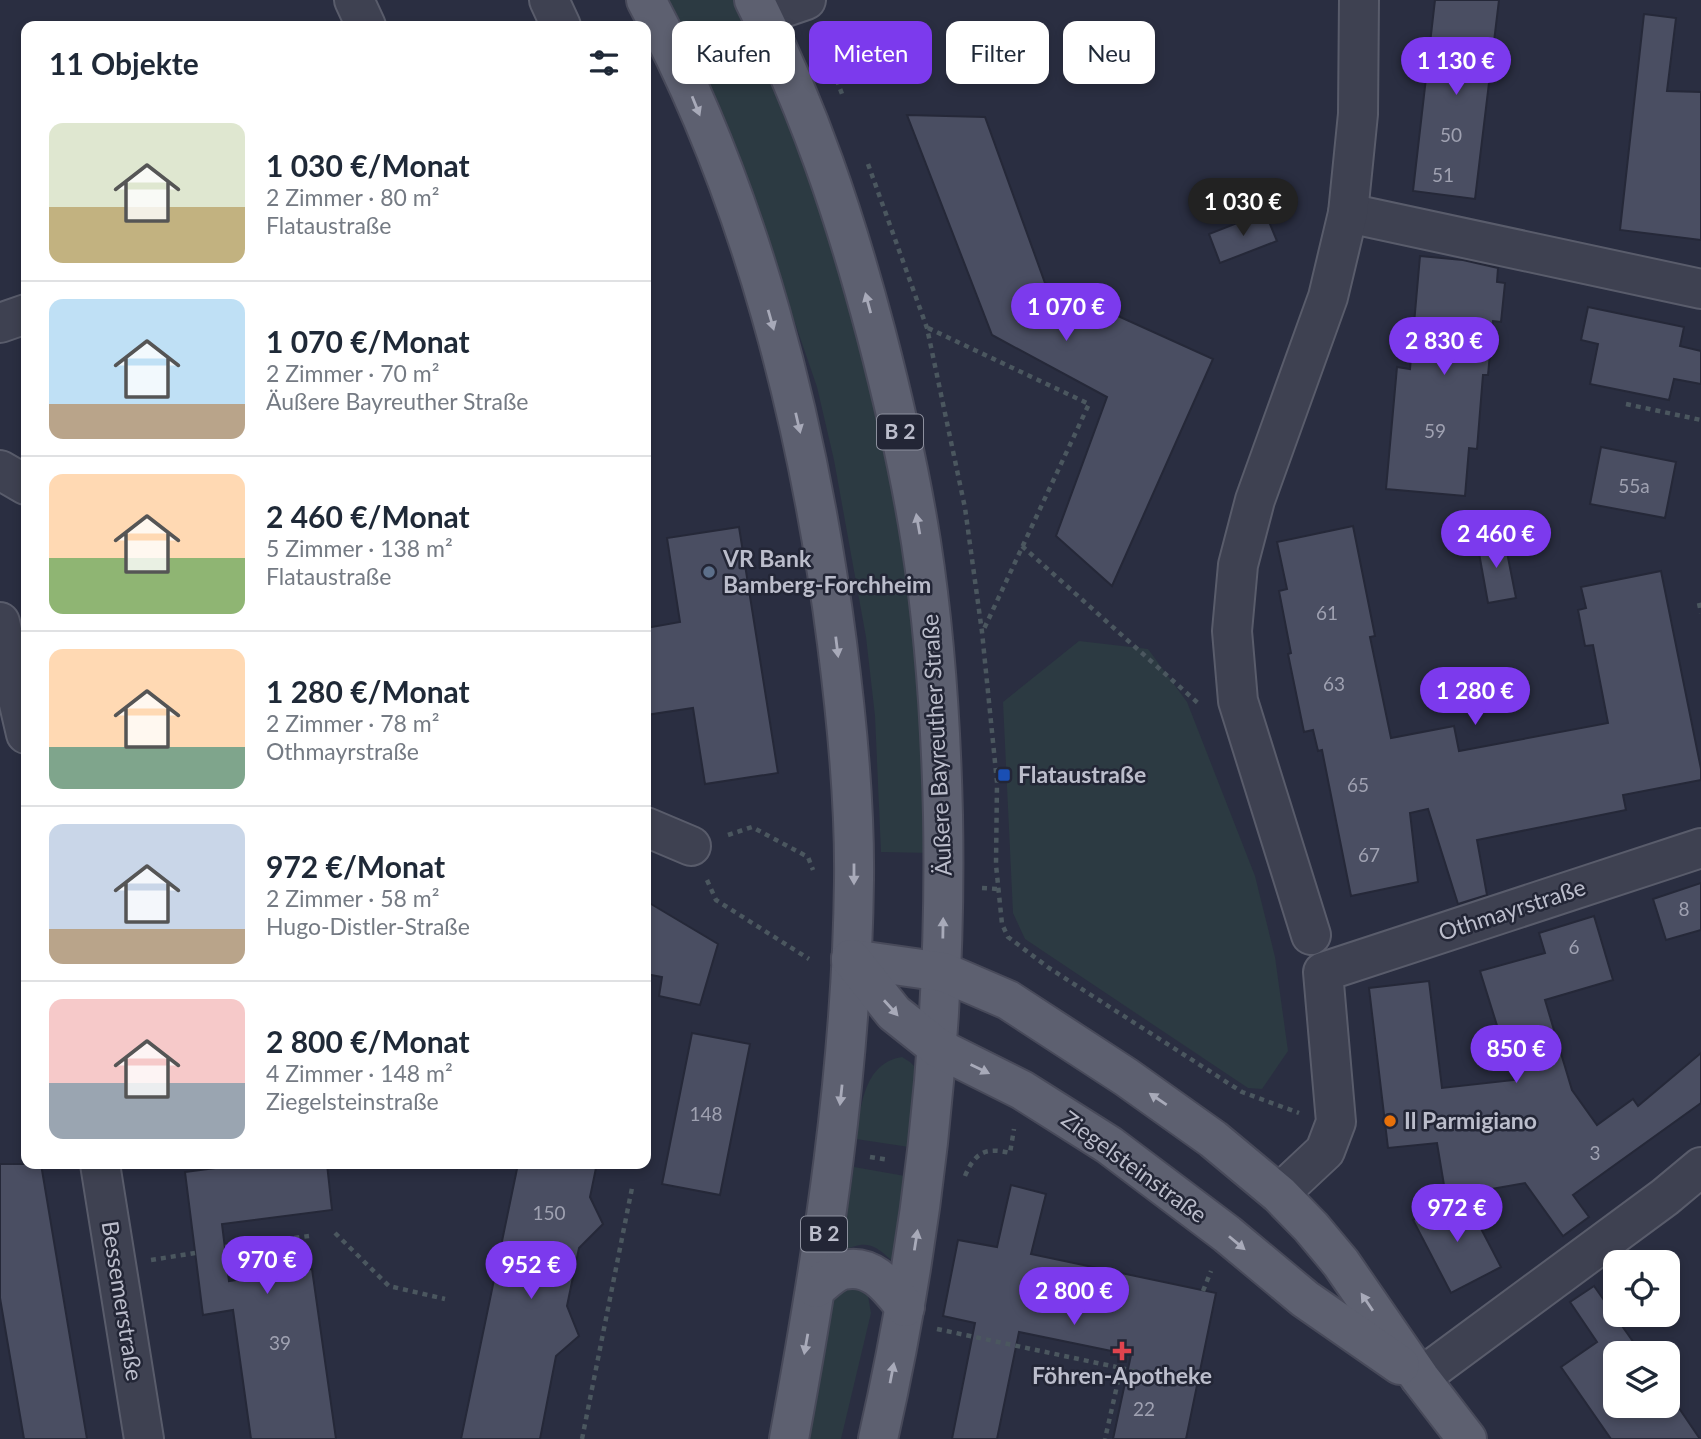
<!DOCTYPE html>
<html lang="de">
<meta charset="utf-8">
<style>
body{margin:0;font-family:Lato,sans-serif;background:#f2f2f3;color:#1f2937;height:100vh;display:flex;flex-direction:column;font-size:26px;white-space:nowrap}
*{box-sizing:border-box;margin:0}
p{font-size:23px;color:#747a83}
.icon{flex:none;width:38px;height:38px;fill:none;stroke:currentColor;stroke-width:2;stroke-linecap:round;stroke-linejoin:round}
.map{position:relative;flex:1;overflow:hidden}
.sheet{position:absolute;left:21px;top:21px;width:630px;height:1148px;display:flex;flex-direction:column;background:#fff;border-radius:14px;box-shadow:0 4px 10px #0003}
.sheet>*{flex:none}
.hud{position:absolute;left:672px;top:21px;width:665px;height:63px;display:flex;gap:14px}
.tools{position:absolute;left:1603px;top:1250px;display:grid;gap:14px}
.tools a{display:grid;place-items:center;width:77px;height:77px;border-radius:14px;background:#fff;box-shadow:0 4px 10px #0003;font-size:35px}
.price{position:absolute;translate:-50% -60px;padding:0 16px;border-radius:24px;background:#7c3aed;color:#fff;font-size:23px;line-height:46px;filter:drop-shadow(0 2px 4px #0008)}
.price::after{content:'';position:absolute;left:50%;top:42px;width:21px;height:16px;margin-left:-10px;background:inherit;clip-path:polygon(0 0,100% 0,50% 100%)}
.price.current{background:#222;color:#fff}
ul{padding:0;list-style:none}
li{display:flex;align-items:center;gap:21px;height:175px;padding:0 28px}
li+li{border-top:2px solid #e0e1e3}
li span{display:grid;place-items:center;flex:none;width:196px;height:140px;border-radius:14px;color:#555}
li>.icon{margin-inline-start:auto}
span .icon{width:84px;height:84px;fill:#fffc;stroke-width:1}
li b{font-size:30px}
h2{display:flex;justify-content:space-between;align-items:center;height:84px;padding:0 28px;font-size:30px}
.pill{padding:0 24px;border-radius:14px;background:#fff;box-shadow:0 4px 10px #0003;font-size:24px;line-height:63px}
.pill.current{background:#7c3aed;color:#fff}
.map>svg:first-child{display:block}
.green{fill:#2c3a42}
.building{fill:#4a4e62;stroke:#252838;stroke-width:2}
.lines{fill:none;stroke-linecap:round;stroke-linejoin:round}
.minor-casing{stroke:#595c6b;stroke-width:42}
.major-casing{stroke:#484a5a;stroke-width:42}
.path{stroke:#4b575f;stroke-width:4.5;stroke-dasharray:5 5;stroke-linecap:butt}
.minor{stroke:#3e4151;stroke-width:38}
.major{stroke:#5d6070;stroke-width:38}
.oneway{fill:#a8aab9}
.service-dot{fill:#5c6f8a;stroke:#232636;stroke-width:2.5}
.transit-dot{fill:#1a4fb4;stroke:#232636;stroke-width:2.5}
.food-dot{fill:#e8710a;stroke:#232636;stroke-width:2.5}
.health-dot{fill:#e0444e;stroke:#232636;stroke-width:2.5}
.labels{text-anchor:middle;stroke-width:5;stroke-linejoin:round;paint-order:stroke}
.number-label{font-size:19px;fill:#9fa1b1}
.shield{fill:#232636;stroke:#8d909e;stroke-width:2}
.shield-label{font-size:21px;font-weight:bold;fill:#bbbdcb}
.poi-label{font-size:23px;font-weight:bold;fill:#bbbdcb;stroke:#232636;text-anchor:start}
.street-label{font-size:23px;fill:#bbbdcb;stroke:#232636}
</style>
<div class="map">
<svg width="1701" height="1439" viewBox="0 0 1701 1439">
<rect width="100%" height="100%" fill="#2a2e41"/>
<g class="green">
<path d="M660 0H734L780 94 819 193 909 526 933 853 881 852 875 716 866 637 834 460 817 387 793 317Z"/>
<path d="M1079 641 1148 649 1187 702 1255 876 1275 957 1288 1051 1262 1089 1248 1088 1025 939 1013 913 1003 702Z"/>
<path d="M902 1057 910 1062 917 1069 909 1147 856 1139C861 1108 863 1063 902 1057Z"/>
<path d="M854 1167 905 1176 892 1261C873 1243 865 1240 841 1252Z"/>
<path d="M842 1284 867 1290 871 1313 841 1439H809L835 1295Z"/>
</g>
<g class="building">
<path d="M1435 0H1499L1475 199 1413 191Z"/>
<path d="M1644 14 1676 18 1667 91 1701 92V240L1620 230Z"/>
<path d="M907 115 985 117 1045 283 1213 359 1112 586 1056 536 1107 397 992 335Z"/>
<path d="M1265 212 1277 241 1220 263 1209 234Z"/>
<path d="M1420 256 1463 260 1498 268 1497 282 1505 283 1501 322 1493 321 1488 375H1483L1477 449 1469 448 1465 496 1386 489 1397 367 1410 369Z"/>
<path d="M1588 307 1684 327 1680 346 1701 351V384L1674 379 1669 400 1590 384 1598 344 1581 340Z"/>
<path d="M1601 447 1676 462 1665 518 1590 504Z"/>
<path d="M1353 526 1375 636 1370 637 1391 738 1454 726 1459 751 1608 723 1593 645 1585 646 1578 610 1586 608 1581 587 1661 571 1701 769V780L1623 795 1626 810 1477 840 1487 895 1458 904 1428 809 1410 813 1418 882 1351 896 1322 750 1318 751 1313 730 1304 732 1288 654 1291 653 1279 591 1287 589 1277 542Z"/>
<path d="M739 527 778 773 705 784 693 708 646 715V628L680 622 667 538Z"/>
<path d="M1504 537 1516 598 1488 603 1477 542Z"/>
<path d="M1701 883V930L1666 940 1653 899Z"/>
<path d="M646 901 718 944 700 1005 659 996 662 977 646 974Z"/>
<path d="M1594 916 1613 980 1545 1000 1572 1090 1597 1125 1633 1099 1638 1106 1701 1053V1103L1573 1195 1589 1217 1563 1236 1525 1183 1446 1197 1437 1143 1388 1148 1369 988 1429 981 1442 1088 1514 1080 1480 971 1545 953 1539 933Z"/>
<path d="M692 1033 750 1044 720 1195 662 1184Z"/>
<path d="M0 1164H41L87 1439H24L0 1298Z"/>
<path d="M246 1164H327L332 1210 222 1224 229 1281 312 1269 336 1439H251L233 1310 203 1315 185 1172Z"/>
<path d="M518 1164H574L596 1168 590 1197 603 1224 579 1248 567 1306 579 1336 556 1356 540 1439H461Z"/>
<path d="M1011 1185 1046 1194 1031 1254 1216 1293 1186 1439H1113L1131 1355 1019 1332 997 1439H952L975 1323 943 1316 958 1240 997 1247Z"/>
<path d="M1463 1194 1501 1267 1451 1293 1413 1220Z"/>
<path d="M1594 1286 1641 1353H1615V1405H1668V1392L1700 1439H1611L1561 1367 1597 1342 1570 1302Z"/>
</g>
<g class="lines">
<defs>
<g id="minor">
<path d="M354 0 366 26"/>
<path d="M549 0 561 26"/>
<path d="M762 15 806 0"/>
<path d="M1348 213 1701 289"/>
<path d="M0 323 26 314"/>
<path d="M0 470 26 485"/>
<path d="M0 622 26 734"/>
<path d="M646 827 691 846"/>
<path d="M1311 935 1238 701 1232 631 1238 565 1255 500 1328 297 1348 213 1358 114 1359 0"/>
<path d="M100 1164 144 1439"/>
<path d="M1279 1194 1325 1151 1336 1122 1323 972 1701 848"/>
<path d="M1420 1378 1665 1197 1701 1167"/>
</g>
<g id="major">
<path d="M646 0C751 195 809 424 837 643 847 721 855 801 854 880 852 1068 823 1254 789 1439"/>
<path d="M754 0C809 108 845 216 876 333 894 402 910 472 921 542 935 633 941 724 943 815 947 1027 925 1232 878 1439"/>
<path d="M851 959 943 972 1008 1000 1126 1077 1213 1139 1279 1194 1311 1227 1341 1263 1420 1378 1467 1439"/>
<path d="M851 959 894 1013 938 1048 1022 1090 1109 1145 1227 1234 1305 1299 1400 1365"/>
<path d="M816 1288C823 1283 834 1272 843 1270 872 1263 889 1287 905 1307"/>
</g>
</defs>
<use href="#minor" class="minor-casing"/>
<use href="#major" class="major-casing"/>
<g class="path">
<path d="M819 33 842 94"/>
<path d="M868 164 927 328 965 508 982 632 997 782 996 865 1002 924 1008 937 1049 968 1242 1092 1299 1113"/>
<path d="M928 328 1089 404 983 631"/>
<path d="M1626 404 1701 420"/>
<path d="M1022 546 1199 704"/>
<path d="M1699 603 1701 613"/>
<path d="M728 835 752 827 808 857 813 870"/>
<path d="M707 880 716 900 809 959"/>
<path d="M982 888 998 889"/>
<path d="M870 1157 889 1160"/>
<path d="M965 1176C975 1152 986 1147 1010 1153L1014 1129"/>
<path d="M335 1233 389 1286 445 1299"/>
<path d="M225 1247 309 1236"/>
<path d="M151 1260 195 1253"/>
<path d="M1203 1291 1211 1271"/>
<path d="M937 1329 1121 1368 1105 1439"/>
<path d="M1121 1368 1183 1383"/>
<path d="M582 1439 632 1188"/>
</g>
<use href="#minor" class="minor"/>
<use href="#major" class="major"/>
</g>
<defs><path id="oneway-solid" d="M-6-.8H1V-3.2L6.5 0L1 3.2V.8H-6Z" transform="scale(1.75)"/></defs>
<g class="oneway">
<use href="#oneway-solid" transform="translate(696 106) rotate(68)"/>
<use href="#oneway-solid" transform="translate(868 303) rotate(-105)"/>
<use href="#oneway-solid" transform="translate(771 320) rotate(74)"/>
<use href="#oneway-solid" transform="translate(798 423) rotate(77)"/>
<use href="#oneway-solid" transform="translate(918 524) rotate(-100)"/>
<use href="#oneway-solid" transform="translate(837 647) rotate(83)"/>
<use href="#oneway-solid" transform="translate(854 874) rotate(90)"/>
<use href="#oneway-solid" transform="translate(943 928) rotate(-89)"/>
<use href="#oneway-solid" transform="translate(891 1008) rotate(48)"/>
<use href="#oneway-solid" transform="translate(980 1069) rotate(26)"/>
<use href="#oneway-solid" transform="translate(841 1095) rotate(96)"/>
<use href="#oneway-solid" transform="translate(1158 1099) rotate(-146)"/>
<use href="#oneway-solid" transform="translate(916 1240) rotate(-81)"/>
<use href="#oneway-solid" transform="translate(1237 1243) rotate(40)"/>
<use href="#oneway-solid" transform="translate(1367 1302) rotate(-124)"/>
<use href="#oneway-solid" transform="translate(806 1344) rotate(100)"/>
<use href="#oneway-solid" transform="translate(892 1373) rotate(-79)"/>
</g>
<circle class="service-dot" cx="709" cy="572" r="7"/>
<rect class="transit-dot" x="997" y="768" width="14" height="14" rx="3.5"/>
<circle class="food-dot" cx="1390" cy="1121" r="7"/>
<path class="health-dot" d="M1118.5 1340.5h7v7h7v7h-7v7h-7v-7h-7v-7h7z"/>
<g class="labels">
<g class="number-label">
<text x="1451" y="142">50</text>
<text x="1443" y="182">51</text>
<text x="1435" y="438">59</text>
<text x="1634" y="493">55a</text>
<text x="1327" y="620">61</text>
<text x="1334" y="691">63</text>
<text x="1358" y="792">65</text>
<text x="1369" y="862">67</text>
<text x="1684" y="916">8</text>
<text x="1574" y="954">6</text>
<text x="706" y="1121">148</text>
<text x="1595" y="1160">3</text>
<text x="549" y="1220">150</text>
<text x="280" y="1350">39</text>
<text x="1144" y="1416">22</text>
</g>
<g class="shield">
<rect x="877" y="414.5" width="46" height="35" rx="5"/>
<rect x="801" y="1216.5" width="46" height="35" rx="5"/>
</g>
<g class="shield-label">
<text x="900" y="439">B 2</text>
<text x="824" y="1241">B 2</text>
</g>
<g class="poi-label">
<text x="723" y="567">VR Bank<tspan x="723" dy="26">Bamberg-Forchheim</tspan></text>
<text x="1018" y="783">Flataustraße</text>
<text x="1404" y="1129">Il Parmigiano</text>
<text x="1122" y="1384" text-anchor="middle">Föhren-Apotheke</text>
</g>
<g class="street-label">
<text transform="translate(937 745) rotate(-93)" y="8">Äußere Bayreuther Straße</text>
<text transform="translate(1512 910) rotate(-18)" y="8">Othmayrstraße</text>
<text transform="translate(1134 1167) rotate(36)" y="8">Ziegelsteinstraße</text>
<text transform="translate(122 1301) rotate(81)" y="8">Bessemerstraße</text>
</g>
</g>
</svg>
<div class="tools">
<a><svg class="icon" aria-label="locate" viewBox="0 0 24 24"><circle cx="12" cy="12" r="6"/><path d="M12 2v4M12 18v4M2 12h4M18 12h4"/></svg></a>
<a><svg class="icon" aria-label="layers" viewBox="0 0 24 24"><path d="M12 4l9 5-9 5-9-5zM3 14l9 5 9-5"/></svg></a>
</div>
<b class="price" style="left:1456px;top:97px">1 130 €</b>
<b class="price current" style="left:1243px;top:238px">1 030 €</b>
<b class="price" style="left:1066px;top:343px">1 070 €</b>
<b class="price" style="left:1444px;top:377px">2 830 €</b>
<b class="price" style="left:1496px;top:570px">2 460 €</b>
<b class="price" style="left:1475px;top:727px">1 280 €</b>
<b class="price" style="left:1516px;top:1085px">850 €</b>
<b class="price" style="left:1457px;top:1244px">972 €</b>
<b class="price" style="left:267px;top:1296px">970 €</b>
<b class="price" style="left:531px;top:1301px">952 €</b>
<b class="price" style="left:1074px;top:1327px">2 800 €</b>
<div class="hud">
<a class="pill">Kaufen</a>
<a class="pill current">Mieten</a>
<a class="pill">Filter</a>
<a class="pill">Neu</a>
</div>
<section class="sheet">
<h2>11 Objekte<svg class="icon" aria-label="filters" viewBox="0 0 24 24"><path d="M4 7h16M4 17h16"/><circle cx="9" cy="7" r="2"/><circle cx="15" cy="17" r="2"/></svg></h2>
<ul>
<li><span style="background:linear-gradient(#dfe7d0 60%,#c2b280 0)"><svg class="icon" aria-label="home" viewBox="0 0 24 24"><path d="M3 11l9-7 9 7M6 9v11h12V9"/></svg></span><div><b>1 030 €/Monat</b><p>2 Zimmer · 80 m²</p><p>Flataustraße</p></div></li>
<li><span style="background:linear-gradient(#bfe0f5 75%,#b9a48a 0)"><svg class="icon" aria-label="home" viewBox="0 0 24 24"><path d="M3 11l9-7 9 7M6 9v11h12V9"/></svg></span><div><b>1 070 €/Monat</b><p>2 Zimmer · 70 m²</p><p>Äußere Bayreuther Straße</p></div></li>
<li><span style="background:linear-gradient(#ffd9b3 60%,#8fb573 0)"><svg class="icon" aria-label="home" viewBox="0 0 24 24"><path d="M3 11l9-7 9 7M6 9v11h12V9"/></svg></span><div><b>2 460 €/Monat</b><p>5 Zimmer · 138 m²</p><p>Flataustraße</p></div></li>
<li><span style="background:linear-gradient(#ffd9b3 70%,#7fa58c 0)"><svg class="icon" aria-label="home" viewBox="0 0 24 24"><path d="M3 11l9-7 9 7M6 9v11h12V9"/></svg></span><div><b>1 280 €/Monat</b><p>2 Zimmer · 78 m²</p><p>Othmayrstraße</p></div></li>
<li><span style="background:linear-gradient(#c9d6e8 75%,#b9a48a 0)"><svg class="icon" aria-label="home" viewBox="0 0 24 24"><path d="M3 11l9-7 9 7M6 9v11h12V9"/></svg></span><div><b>972 €/Monat</b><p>2 Zimmer · 58 m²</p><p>Hugo-Distler-Straße</p></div></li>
<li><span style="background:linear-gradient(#f6c9c9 60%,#9aa5b1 0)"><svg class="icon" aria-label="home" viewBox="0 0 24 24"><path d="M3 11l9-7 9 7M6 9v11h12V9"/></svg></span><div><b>2 800 €/Monat</b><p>4 Zimmer · 148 m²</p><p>Ziegelsteinstraße</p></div></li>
</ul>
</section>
</div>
